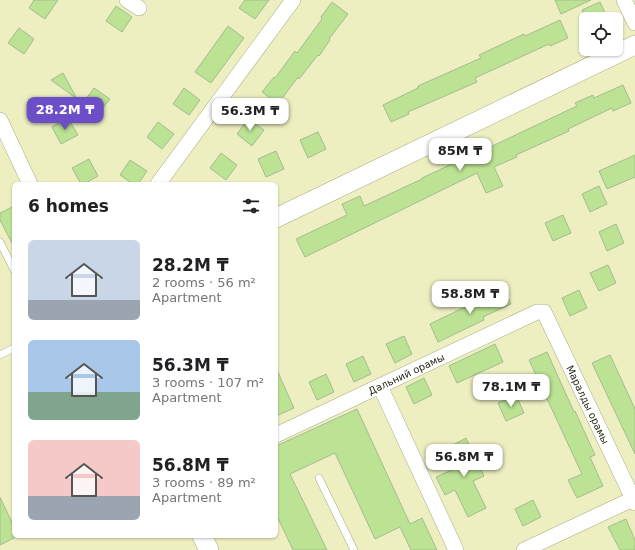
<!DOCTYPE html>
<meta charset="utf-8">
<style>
body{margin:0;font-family:"DejaVu Sans",sans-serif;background:#f2f2f2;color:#202124;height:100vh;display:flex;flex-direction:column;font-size:15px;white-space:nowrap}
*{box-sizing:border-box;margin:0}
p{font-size:13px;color:#757577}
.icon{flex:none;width:22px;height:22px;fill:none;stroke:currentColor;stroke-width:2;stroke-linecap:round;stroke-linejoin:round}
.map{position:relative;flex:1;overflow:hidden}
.panel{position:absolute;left:12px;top:182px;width:266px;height:356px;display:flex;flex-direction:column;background:#fff;border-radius:6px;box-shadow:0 1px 3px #0004}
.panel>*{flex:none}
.fabs{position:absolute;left:579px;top:12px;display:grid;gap:8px}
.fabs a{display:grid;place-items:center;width:44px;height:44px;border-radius:6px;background:#fff;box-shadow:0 1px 3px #0004;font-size:20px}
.price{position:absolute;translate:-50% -34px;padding:0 9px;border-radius:8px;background:#fff;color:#222;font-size:13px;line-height:26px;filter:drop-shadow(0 1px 2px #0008)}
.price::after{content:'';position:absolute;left:50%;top:24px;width:12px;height:9px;margin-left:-6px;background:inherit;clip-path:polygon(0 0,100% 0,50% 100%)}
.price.active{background:#6c4fc8;color:#fff}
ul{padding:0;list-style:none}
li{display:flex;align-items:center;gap:12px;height:100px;padding:0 16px}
li span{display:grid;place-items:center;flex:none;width:112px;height:80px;border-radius:6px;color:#555}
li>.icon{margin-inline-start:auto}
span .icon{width:48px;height:48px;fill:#fffc;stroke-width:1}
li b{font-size:17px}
h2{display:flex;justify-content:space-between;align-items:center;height:48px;padding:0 16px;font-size:17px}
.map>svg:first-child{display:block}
.building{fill:#bce393;stroke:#a6bb92}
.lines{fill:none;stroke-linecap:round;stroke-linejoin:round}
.service-casing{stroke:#a9ab7f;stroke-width:8}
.minor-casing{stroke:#a9ab7f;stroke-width:16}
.tertiary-casing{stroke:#a9ab7f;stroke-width:20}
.service{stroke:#fff;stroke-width:7}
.minor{stroke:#fff;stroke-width:15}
.tertiary{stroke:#fff;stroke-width:19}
.labels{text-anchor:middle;stroke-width:3;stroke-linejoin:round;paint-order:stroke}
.street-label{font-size:10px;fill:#272816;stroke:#fafdce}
</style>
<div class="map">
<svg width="635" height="550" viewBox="0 0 635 550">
<rect width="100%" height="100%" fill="#edefc1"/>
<g class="building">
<path d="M34 0H58L45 19 29 8Z"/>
<path d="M245 0H269L255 19 239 8Z"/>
<path d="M555 0H591L561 14Z"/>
<path d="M332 2 348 14 329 39 330 40 319 56 318 55 299 79 298 77 278 104 262 92 274 77 275 78 295 51 297 53 322 19 321 17Z"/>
<path d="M600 2 608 19H586L582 10Z"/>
<path d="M116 6 132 17 122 32 106 21Z"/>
<path d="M560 20 568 38 550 46 549 44 475 78 477 82 408 112 409 114 391 122 383 105 418 88V86L481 58 479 55 524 34 525 36Z"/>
<path d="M228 26 244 38 211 83 195 72Z"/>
<path d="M19 28 34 39 24 54 8 43Z"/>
<path d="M63 73 77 99 51 80Z"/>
<path d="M623 85 631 103 613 111 612 108 568 129 569 131 516 155 517 157 494 167 503 186 486 193 477 173 305 257 296 239 347 215 342 204 360 196 364 206 422 179V178L469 156 467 152 484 144 486 149 577 106 575 103 593 95 594 98Z"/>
<path d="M94 88 110 99 98 114 83 103Z"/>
<path d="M184 88 200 100 189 115 173 104Z"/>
<path d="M68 118 78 135 61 144 52 127Z"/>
<path d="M248 119 264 130 252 146 237 134Z"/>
<path d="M158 122 174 134 162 149 147 137Z"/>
<path d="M318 132 326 149 308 158 300 140Z"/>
<path d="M276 151 284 169 266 177 258 159Z"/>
<path d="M221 153 237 165 226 180 210 168Z"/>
<path d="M635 155V177L607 189 599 171Z"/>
<path d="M89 159 98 176 84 184H81L72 168Z"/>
<path d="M130 160 147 171 138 184H133L120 175Z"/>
<path d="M599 186 607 204 590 212 582 194Z"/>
<path d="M14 206V247L0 220V213Z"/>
<path d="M563 215 571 233 553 241 545 223Z"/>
<path d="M616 224 624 243 607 251 599 232Z"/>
<path d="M608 265 616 283 599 291 590 273Z"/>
<path d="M502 286 511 304 483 317 484 320 438 342 430 324 486 297 485 294Z"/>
<path d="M579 290 587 308 570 316 562 298Z"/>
<path d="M404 336 412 354 395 363 386 344Z"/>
<path d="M495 344 503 362 457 383 449 366Z"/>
<path d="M547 352 574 412 575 411 595 455 590 457 603 486 577 498 568 480 582 474 529 360Z"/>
<path d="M610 355 635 409V454L592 363Z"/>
<path d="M363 356 371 374 354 382 346 364Z"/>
<path d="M276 368 294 408 276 416Z"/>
<path d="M326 374 334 392 317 400 309 382Z"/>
<path d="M424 378 432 395 414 404 406 387Z"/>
<path d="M516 395 524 413 506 421 498 403Z"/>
<path d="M357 409 410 524 422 518 437 550H411L400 527 375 539 335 453 290 474 327 550H293L276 514V446Z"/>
<path d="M466 438 484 476 473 481 486 508 468 517 455 490 445 495 436 477 459 467 449 447Z"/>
<path d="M0 497 14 527V538L0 545Z"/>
<path d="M533 500 541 517 523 526 515 509Z"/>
<path d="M626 519 635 540V550H620L608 527Z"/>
</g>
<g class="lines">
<defs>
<g id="service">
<path d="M0 242 14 270"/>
<path d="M0 355 14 348"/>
<path d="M319 478 354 550"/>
</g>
<g id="minor">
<path d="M127 0 139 8"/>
<path d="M624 0 635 23"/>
<path d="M0 120 30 184"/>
<path d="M158 184 293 0"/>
<path d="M380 386 456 550"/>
<path id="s1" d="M276 435 537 312H544L635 503"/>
<path d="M524 550 635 498"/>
</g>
<g id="tertiary">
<path d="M276 218 635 45"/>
<path d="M202 536 209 550"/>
</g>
</defs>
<use href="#service" class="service-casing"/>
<use href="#minor" class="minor-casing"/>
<use href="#tertiary" class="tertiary-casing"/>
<use href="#service" class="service"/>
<use href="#minor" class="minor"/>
<use href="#tertiary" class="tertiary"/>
</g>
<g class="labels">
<g class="street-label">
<text dy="4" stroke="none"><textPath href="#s1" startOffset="144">Дальний орамы</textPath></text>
<text dy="4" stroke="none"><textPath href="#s1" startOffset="398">Маралды орамы</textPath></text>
</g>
</g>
</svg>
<div class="fabs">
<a><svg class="icon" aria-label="locate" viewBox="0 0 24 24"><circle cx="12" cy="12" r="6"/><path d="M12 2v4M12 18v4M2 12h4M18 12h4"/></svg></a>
</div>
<b class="price active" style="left:65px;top:131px">28.2M ₸</b>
<b class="price" style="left:250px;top:132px">56.3M ₸</b>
<b class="price" style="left:460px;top:172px">85M ₸</b>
<b class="price" style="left:470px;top:315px">58.8M ₸</b>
<b class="price" style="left:511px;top:408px">78.1M ₸</b>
<b class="price" style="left:464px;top:478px">56.8M ₸</b>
<section class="panel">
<h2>6 homes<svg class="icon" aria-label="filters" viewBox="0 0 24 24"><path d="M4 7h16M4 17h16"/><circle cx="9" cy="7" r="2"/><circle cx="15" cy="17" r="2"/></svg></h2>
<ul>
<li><span style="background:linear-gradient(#c9d6e8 75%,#9aa5b1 0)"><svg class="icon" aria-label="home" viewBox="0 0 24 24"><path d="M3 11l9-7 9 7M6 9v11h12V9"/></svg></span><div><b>28.2M ₸</b><p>2 rooms · 56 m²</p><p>Apartment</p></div></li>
<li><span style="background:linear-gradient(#a9c7e8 65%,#7fa58c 0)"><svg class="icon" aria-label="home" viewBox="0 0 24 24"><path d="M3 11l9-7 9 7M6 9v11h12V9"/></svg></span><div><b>56.3M ₸</b><p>3 rooms · 107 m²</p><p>Apartment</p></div></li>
<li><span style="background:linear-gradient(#f6c9c9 70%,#9aa5b1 0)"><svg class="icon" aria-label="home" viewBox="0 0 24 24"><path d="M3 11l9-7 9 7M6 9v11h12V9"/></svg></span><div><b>56.8M ₸</b><p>3 rooms · 89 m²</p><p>Apartment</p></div></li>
</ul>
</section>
</div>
